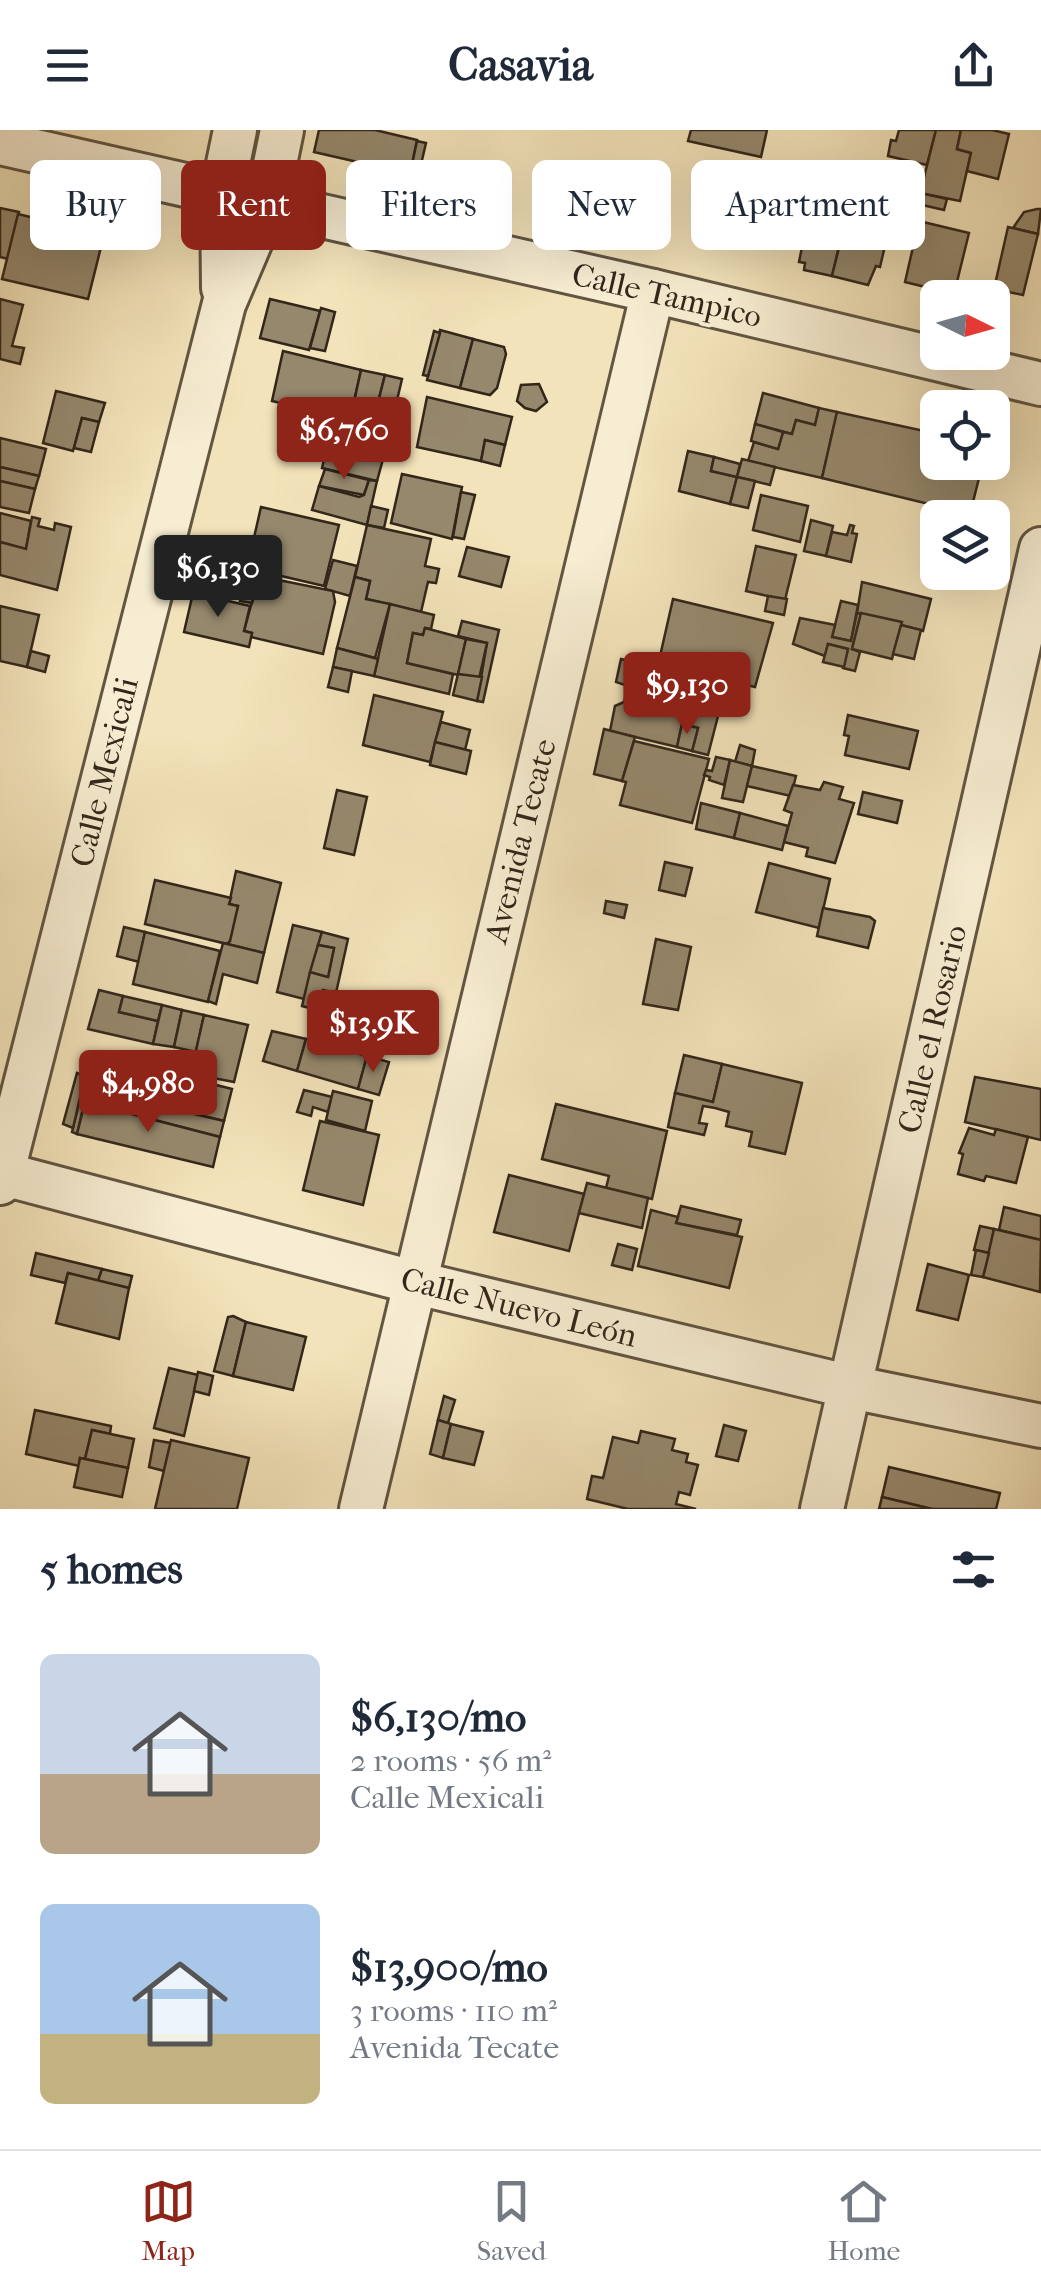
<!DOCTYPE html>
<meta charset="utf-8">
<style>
body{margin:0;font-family:"IM FELL French Canon",serif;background:#f2f2f3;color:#1f2937;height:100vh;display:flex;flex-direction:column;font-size:38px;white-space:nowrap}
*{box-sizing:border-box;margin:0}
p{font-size:32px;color:#747a83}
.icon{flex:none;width:55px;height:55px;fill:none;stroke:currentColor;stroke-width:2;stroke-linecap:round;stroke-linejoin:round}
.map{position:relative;height:1379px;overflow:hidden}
.side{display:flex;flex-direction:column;background:#fff;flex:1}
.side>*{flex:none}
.guide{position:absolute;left:30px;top:30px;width:982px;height:90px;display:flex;gap:20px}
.needle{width:65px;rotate:95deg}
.fabs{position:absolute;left:920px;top:150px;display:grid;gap:20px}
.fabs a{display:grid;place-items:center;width:90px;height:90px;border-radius:15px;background:#fff;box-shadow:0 10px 40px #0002;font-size:50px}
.price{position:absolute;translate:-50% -85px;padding:0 22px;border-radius:10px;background:#8f2418;color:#fff;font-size:32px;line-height:65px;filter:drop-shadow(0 2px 5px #0008)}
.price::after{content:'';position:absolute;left:50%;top:60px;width:30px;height:22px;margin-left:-15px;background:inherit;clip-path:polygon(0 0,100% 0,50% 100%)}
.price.on{background:#222;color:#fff}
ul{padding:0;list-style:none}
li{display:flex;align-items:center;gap:30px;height:250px;padding:0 40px}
li span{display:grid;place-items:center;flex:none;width:280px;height:200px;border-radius:15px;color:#555}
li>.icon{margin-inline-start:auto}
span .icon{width:120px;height:120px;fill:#fffc;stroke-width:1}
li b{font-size:42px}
h2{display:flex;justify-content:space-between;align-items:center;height:120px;padding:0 40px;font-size:42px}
.chip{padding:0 35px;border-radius:15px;background:#fff;box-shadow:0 10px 40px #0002;font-size:35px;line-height:90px}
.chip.on{background:#8f2418;color:#fff}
header{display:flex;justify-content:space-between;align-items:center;height:130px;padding:0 40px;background:#fff;font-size:45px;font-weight:800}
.tab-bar{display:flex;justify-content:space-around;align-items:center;height:140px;border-top:2px solid #e0e1e3;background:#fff;font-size:28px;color:#747a83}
.tab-bar a{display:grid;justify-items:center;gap:5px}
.tab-bar .on{color:#8f2418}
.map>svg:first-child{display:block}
.building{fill:#96886d;stroke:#32261a;stroke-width:2.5}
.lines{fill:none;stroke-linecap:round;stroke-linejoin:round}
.minor-casing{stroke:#625542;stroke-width:48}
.minor{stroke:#f7edd2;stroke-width:42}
.labels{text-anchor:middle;stroke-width:8;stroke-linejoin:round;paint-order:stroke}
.street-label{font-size:32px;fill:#32261a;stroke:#f7edd2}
</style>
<header><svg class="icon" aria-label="menu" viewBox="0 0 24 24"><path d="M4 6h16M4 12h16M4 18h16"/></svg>Casavia<svg class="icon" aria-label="share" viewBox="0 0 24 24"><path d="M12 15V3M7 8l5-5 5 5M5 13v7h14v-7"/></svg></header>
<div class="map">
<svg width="1041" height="1379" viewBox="0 0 1041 1379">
<rect width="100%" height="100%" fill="#f3e3ba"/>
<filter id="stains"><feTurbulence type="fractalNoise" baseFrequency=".002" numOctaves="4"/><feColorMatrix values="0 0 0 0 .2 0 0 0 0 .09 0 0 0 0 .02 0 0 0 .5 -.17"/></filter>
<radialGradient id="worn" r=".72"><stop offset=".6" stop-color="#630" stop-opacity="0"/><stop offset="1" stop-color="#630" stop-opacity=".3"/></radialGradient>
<g class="building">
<path d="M319 0H375L417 10 410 44 314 22Z"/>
<path d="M691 0H767L761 27 688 11Z"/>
<path d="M899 0H936L927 35 888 26 891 10 896 11Z"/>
<path d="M936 0H961L957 19 971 23 960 71 920 63Z"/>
<path d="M961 0H992L1009 4 998 49 967 41 971 23 957 19Z"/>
<path d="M417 11 426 13 416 56 394 50 396 41 410 44Z"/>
<path d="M812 56 851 65 832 146 804 140 805 133 799 132 802 117 791 115 798 89 804 90Z"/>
<path d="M920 63 947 69 944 80 918 74Z"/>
<path d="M796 70 808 73 804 90 798 89 797 93 791 91Z"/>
<path d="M849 77 892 86 880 137 876 136 868 155 832 146Z"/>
<path d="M0 78 19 82 8 129 0 127Z"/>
<path d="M1037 79H1041L1038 104 1013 98 1024 82Z"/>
<path d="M18 84 104 105 88 169 2 149Z"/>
<path d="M919 91 969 103 954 164 905 152Z"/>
<path d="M1008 97 1038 104 1023 165 994 159Z"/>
<path d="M0 169 23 175 12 216 24 218 20 234 0 229Z"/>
<path d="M270 169 320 181 309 220 260 208Z"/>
<path d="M321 178 335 182 325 221 310 218Z"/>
<path d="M440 200 473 209 460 258 427 250Z"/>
<path d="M434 201 440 203 428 246 423 245Z"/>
<path d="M473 209 504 217 506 224 497 258 490 265 460 258Z"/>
<path d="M283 221 361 240 350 289 272 271Z"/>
<path d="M361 240 385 245 373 292 351 286Z"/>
<path d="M385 245 402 249 391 296 373 292Z"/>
<path d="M539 254 547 272 536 281 525 278 517 271 521 255Z"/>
<path d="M56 261 105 273 99 292 82 288 73 321 43 313Z"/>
<path d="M763 263 819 278 815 295 796 290 792 304 755 294Z"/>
<path d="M427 267 512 287 505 315 485 310 481 331 417 317Z"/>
<path d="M819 278 837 282 822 348 748 331 754 312 778 319 783 302 792 304 796 290 815 295Z"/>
<path d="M837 282 938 304V332H983L970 384 822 348Z"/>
<path d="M82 288 99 292 91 322 74 318Z"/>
<path d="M318 290 334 294 332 309 314 305Z"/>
<path d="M755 294 783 302 778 319 751 311Z"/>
<path d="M334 295 357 300 355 315 332 309Z"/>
<path d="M0 308 46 319 39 346 0 337Z"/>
<path d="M329 308 385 322 377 351 322 338Z"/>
<path d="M485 310 505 315 500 336 481 331Z"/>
<path d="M688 321 714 327 711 341 737 347 730 374 679 361Z"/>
<path d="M714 327 740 334 737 347 711 341Z"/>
<path d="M742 329 775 337 770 355 737 347Z"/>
<path d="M0 337 39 346 35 359 0 351Z"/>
<path d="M325 339 369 350 364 365 319 356Z"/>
<path d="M402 344 462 357 452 409 391 393Z"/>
<path d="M737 347 755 351 748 378 730 374Z"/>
<path d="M369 350 377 351 367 395 312 380 319 356 359 367 364 365Z"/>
<path d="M0 351 35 359 29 383 0 377Z"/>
<path d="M461 362 475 365 464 409 453 407Z"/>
<path d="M761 365 808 376 800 412 753 400Z"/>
<path d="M371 376 388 380 384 398 367 395Z"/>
<path d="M261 377 339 395 324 456 247 438Z"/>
<path d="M0 383 31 391 26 419 0 412Z"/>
<path d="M32 387 40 389 38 396 54 400 55 393 71 397 57 460 0 445V412L26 419Z"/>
<path d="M811 390 833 396 826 426 804 421Z"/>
<path d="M367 395 431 409 425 436 439 439 436 453 428 452 421 482 366 469 370 451 355 447Z"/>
<path d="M850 395 854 396 852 403 857 404 851 432 826 426 832 402 847 405Z"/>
<path d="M756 416 796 425 785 470 746 461Z"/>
<path d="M467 417 509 427 501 457 459 446Z"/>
<path d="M333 430 357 436 350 466 325 459Z"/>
<path d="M259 446 333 461 335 472 323 524 251 507 252 503 244 501Z"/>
<path d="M355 447 370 451 366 469 390 474 375 528 337 518Z"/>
<path d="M245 449 258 451 252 473 240 471Z"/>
<path d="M862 452 931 469 923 501 857 483Z"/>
<path d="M193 463 250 476 244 501 252 503 249 517 184 502Z"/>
<path d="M768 466 787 469 784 485 765 481Z"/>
<path d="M673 469 773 493 755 557 658 535Z"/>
<path d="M841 471 858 475 851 511 832 507Z"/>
<path d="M390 474 434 485 431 499 425 498 423 505 413 503 407 533 453 544 449 564 374 546Z"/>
<path d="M0 476 39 485 27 537 0 531Z"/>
<path d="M857 483 861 484 852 519 860 522 855 541 843 538 848 519 828 514 825 526 793 514 800 488 835 495 832 507 851 511Z"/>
<path d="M861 483 902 492 892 529 852 519Z"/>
<path d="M462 491 499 500 483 572 477 571 487 513 458 506Z"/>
<path d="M901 495 921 500 914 529 893 524Z"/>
<path d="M425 498 466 509 458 545 407 533 413 503 423 505Z"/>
<path d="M466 509 487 513 479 549 458 544Z"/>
<path d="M828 514 848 519 844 537 823 532Z"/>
<path d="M337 518 378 529 374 546 333 537Z"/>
<path d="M31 521 49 526 45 542 27 537Z"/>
<path d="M621 529 726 555 708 625 692 621 698 598 682 594 677 617 610 601 615 576 624 572 628 556 616 552Z"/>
<path d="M333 537 352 541 348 562 328 557Z"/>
<path d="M458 544 482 547 477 571 453 565Z"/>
<path d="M374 565 443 582 430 632 363 615Z"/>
<path d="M848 585 918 601 909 639 845 625 849 606 844 605Z"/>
<path d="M441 592 470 600 465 620 435 612Z"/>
<path d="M682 594 698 598 692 621 677 617Z"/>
<path d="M604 599 635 607 622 651 594 644Z"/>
<path d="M634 611 709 629 692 693 620 675 626 652 622 651Z"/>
<path d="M435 612 471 621 466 644 430 635Z"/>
<path d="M740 615 755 620 752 636 735 632Z"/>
<path d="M716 627 730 630 724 655 709 650 710 647 704 645 706 640 712 641Z"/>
<path d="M730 630 752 636 743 672 722 668Z"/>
<path d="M752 636 796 646 791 666 747 656Z"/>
<path d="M824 652 843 657 839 669 854 673 835 733 806 726 808 718 784 712 792 683 784 680 793 655 820 660Z"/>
<path d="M337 660 367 667 354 725 324 718Z"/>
<path d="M863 662 902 671 897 693 858 684Z"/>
<path d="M701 673 740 683 734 708 696 699Z"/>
<path d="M740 683 788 696 782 720 734 708Z"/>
<path d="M665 732 692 738 685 766 659 760Z"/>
<path d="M769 733 830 749 819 798 756 782Z"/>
<path d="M236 741 281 753 264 823 227 814 238 776 229 774Z"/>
<path d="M155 750 231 768 229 774 238 776 230 811 227 814 145 794Z"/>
<path d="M606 771 627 775 624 788 604 783Z"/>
<path d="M823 778 870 787 875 791 868 818 817 806Z"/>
<path d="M293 795 322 802 304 869 277 862Z"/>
<path d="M124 797 145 802 139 832 117 826Z"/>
<path d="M145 802 220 821 208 872 133 854Z"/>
<path d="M322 802 348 809 336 863 323 860 317 880 302 876 310 842 328 847 334 818 318 815Z"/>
<path d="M656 809 691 817 678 880 643 874Z"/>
<path d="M223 813 264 823 257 853 223 844 216 874 208 871Z"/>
<path d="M318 815 334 818 328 847 310 842Z"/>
<path d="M99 860 123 866 119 882 158 891 153 914 88 899Z"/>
<path d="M123 866 162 875 158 891 119 882Z"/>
<path d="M162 875 182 880 174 917 153 914Z"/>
<path d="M182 880 204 885 196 922 174 917Z"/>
<path d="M204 885 248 895 234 952 198 945 199 939 192 938Z"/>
<path d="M272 901 306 909 297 941 263 931Z"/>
<path d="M306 909 367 926 358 959 297 941Z"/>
<path d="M91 924 95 927 77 1004 72 1002Z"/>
<path d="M96 925 232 959 224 991 88 959Z"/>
<path d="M684 925 722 934 713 972 675 963Z"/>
<path d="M367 926 389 932 379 965 358 959Z"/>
<path d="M722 934 802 953 785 1024 749 1016 752 1002 726 996 729 982 715 978 703 976 699 993 707 994 704 1005 668 997 675 963 713 972Z"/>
<path d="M77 943 85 946 73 998 63 994Z"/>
<path d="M975 947 1041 959V1010L965 992Z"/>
<path d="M88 959 224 991 220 1007 85 972Z"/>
<path d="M304 960 332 967 328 982 313 977 311 986 297 982Z"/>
<path d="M333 961 372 971 365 1001 326 990Z"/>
<path d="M85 972 220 1007 213 1037 77 1004Z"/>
<path d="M556 974 667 1001 652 1069 606 1058 609 1046 542 1029Z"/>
<path d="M320 991 379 1005 363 1075 303 1060Z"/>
<path d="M969 998 994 1005 996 999 1028 1007 1016 1053 986 1046 984 1051 958 1044 963 1024 959 1023Z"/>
<path d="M509 1045 584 1064 569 1121 494 1102Z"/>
<path d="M587 1053 648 1068 642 1098 579 1083Z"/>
<path d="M681 1076 741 1090 737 1105 676 1093Z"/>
<path d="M1004 1077 1041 1086V1110L999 1100Z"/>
<path d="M651 1080 678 1087 676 1093 742 1107 729 1158 638 1136Z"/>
<path d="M980 1096 994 1099 989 1123 974 1120Z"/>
<path d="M994 1099 1041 1110 1040 1162 983 1147Z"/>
<path d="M618 1114 637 1119 632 1140 612 1135Z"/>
<path d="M976 1120 989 1123 983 1147 971 1145Z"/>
<path d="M36 1123 102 1139 98 1151 68 1143 65 1153 31 1145Z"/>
<path d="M928 1134 969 1145 958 1190 917 1180Z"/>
<path d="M102 1139 132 1146 129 1158 98 1151Z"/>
<path d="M68 1143 129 1158 119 1209 56 1193Z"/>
<path d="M233 1186 246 1192 233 1246 214 1241 228 1187Z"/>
<path d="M246 1192 306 1207 293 1260 233 1246Z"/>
<path d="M169 1238 198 1245 184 1306 154 1298Z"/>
<path d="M198 1242 213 1246 209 1265 194 1261Z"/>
<path d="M444 1266 455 1270 448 1293 438 1290Z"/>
<path d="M35 1280 111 1296 110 1304 92 1300 85 1329 80 1328 79 1336 26 1324Z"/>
<path d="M438 1290 451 1294 443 1328 430 1324Z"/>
<path d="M451 1294 483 1302 474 1335 443 1328Z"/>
<path d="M724 1295 746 1301 738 1331 716 1326Z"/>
<path d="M92 1300 134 1309 128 1338 85 1329Z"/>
<path d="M641 1301 675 1309 672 1320 688 1324 686 1332 698 1335 690 1365 679 1362 676 1374 696 1379H628L587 1369 592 1346 603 1348 613 1307 638 1313Z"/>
<path d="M154 1310 171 1313 164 1341 149 1337Z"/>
<path d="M171 1310 249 1328 237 1379H155Z"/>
<path d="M80 1328 128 1338 122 1367 74 1357Z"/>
<path d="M889 1337 1000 1363 996 1379H932L882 1367Z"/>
<path d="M882 1367 932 1379H879Z"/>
</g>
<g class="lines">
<defs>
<g id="minor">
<path d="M0 13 653 161 1041 254"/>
<path d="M223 158 222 63 235 0"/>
<path d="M0 1043 413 1152 851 1257 1041 1296"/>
<path d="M0 1053 224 174 267 73 282 0"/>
<path d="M361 1379 653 161"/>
<path d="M822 1379 1041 419"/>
</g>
</defs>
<use href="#minor" class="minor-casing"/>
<use href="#minor" class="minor"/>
</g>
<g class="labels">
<g class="street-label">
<text transform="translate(667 165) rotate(13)" y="11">Calle Tampico</text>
<text transform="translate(104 642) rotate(-76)" y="11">Calle Mexicali</text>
<text transform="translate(520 711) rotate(-76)" y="11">Avenida Tecate</text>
<text transform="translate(932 899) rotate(-77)" y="11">Calle el Rosario</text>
<text transform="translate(519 1177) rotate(14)" y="11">Calle Nuevo León</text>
</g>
</g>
<rect width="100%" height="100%" filter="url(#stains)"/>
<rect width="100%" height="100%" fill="url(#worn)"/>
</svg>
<div class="fabs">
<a><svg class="needle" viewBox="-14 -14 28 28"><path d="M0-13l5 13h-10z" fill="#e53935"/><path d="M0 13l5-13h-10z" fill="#747a83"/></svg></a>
<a><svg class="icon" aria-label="locate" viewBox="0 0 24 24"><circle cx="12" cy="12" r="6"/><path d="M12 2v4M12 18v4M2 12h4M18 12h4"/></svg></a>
<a><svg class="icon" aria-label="layers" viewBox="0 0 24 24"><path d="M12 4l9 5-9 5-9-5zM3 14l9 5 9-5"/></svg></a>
</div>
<b class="price" style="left:344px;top:352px">$6,760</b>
<b class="price on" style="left:218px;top:490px">$6,130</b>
<b class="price" style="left:687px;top:607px">$9,130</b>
<b class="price" style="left:373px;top:945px">$13.9K</b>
<b class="price" style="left:148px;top:1005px">$4,980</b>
<div class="guide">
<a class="chip">Buy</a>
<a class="chip on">Rent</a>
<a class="chip">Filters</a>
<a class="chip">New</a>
<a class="chip">Apartment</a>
</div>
</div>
<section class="side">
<h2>5 homes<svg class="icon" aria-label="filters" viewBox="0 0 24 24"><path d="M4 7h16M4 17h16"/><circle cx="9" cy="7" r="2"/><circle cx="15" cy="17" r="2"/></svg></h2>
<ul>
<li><span style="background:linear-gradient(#c9d6e8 60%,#b9a48a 0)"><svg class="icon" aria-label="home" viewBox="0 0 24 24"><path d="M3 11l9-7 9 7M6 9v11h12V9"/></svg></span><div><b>$6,130/mo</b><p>2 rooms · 56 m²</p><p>Calle Mexicali</p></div></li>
<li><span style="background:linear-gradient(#a9c7e8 65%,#c2b280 0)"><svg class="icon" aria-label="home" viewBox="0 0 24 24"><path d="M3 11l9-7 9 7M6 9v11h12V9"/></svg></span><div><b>$13,900/mo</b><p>3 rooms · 110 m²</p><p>Avenida Tecate</p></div></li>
</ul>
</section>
<nav class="tab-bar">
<a class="on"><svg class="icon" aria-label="map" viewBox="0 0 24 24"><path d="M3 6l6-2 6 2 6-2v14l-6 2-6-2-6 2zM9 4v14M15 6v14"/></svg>Map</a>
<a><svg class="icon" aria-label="saved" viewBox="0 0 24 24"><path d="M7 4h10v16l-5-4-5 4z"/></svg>Saved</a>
<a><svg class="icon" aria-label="home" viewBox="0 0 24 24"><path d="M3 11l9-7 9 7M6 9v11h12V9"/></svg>Home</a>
</nav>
